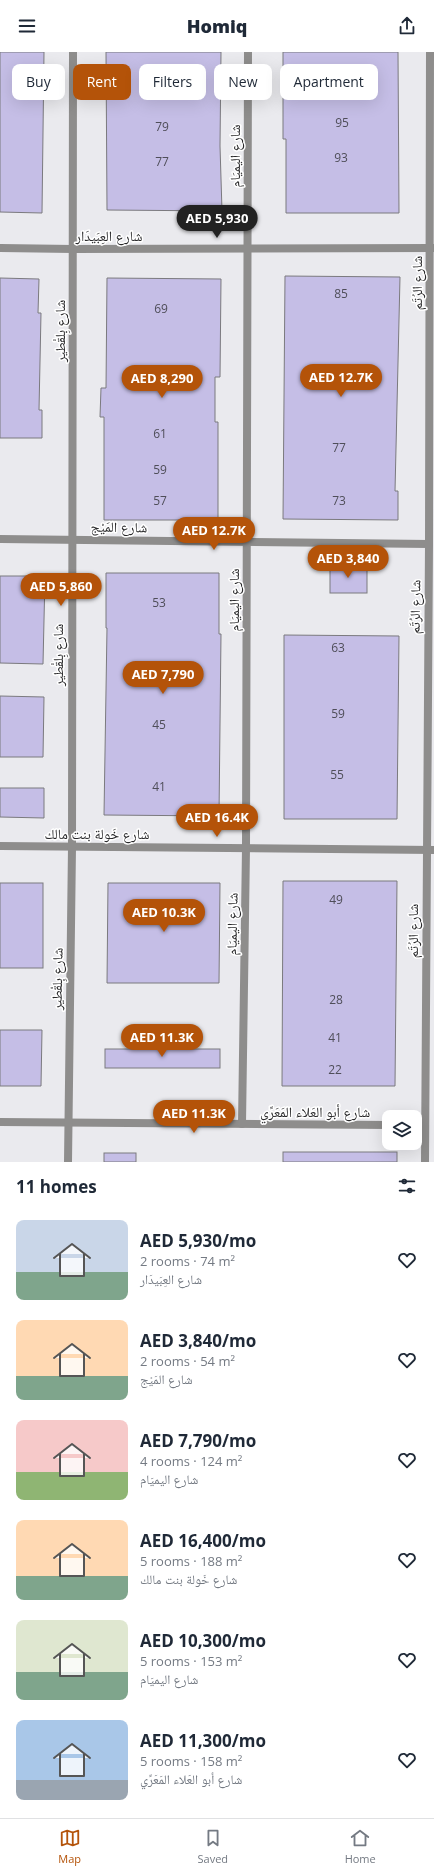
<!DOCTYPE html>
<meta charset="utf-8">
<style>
body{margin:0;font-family:"Open Sans","Noto Naskh Arabic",sans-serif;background:#f6f6f7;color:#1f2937;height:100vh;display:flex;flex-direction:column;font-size:15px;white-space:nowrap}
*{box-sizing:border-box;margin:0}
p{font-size:13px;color:#747a83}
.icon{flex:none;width:22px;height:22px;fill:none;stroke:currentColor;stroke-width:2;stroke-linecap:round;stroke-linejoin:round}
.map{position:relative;height:1110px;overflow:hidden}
.sheet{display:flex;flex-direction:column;background:#fff;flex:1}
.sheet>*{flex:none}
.top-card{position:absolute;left:12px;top:12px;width:410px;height:36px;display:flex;gap:8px}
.tools{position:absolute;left:382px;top:1058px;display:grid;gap:8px}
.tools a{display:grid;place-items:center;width:40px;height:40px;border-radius:8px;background:#fff;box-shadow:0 4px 16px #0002;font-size:20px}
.price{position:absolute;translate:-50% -34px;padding:0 9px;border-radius:14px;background:#b45309;color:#fff;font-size:13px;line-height:26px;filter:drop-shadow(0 1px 2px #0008)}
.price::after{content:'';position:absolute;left:50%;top:24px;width:12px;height:9px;margin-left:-6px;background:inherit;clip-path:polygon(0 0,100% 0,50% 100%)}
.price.current{background:#222;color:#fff}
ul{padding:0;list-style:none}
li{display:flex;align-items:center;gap:12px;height:100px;padding:0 16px}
li span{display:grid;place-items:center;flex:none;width:112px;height:80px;border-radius:8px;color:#555}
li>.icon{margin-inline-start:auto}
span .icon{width:48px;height:48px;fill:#fffc;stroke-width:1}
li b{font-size:17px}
h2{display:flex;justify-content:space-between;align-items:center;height:48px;padding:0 16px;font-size:17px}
.chip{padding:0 14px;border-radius:8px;background:#fff;box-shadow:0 4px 16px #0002;font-size:14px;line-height:36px}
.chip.current{background:#b45309;color:#fff}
header{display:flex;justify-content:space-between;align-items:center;height:52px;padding:0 16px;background:#fff;font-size:18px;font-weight:800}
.tab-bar{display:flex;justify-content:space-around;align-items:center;height:56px;border-top:1px solid #e0e1e3;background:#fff;font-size:11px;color:#747a83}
.tab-bar a{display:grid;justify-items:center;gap:2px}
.tab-bar .current{color:#b45309}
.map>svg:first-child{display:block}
.building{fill:#c5bee6;stroke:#7b7a7e}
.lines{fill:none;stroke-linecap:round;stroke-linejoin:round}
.minor{stroke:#8e8d8c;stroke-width:8}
.labels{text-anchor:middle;stroke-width:3;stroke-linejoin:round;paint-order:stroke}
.number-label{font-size:12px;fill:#4f4e59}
.street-label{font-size:14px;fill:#28282a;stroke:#fff}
</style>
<header><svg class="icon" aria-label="menu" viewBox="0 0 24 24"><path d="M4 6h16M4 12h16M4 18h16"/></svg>Homiq<svg class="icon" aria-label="share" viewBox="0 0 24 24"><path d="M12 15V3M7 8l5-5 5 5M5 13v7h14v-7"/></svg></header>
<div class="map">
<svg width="434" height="1110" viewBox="0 0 434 1110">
<rect width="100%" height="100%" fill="#eaeaee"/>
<g class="building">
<path d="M0 0H44L42 161 0 160Z"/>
<path d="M106 0H221L220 94 222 159 107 158Z"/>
<path d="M283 0H398L399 161H286V87H283Z"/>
<path d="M285 224 400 225 395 439H398V468L283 467Z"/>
<path d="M0 226 39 227 38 261H41L39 358H42V386H0Z"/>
<path d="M107 226 221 227 220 325H215V370H218V468H104V365H100L101 336H106Z"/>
<rect x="330" y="513" width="37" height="28"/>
<path d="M106 521H219V582H221L219 764 104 763 107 576H106Z"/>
<path d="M0 524H45L43 612 0 611Z"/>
<path d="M284 583 399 584 397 767H284Z"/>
<path d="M0 644 44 645 43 705H0Z"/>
<path d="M0 736H44V766L0 765Z"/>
<path d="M283 829H397L395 1034H282Z"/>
<rect x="0" y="831" width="43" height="85"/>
<path d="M108 831H220L219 931H107Z"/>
<path d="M0 978H42L41 1034H0Z"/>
<rect x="105" y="997" width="115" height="19"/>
<rect x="283" y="1100" width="114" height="10"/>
<rect x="104" y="1101" width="32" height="9"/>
</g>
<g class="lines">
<g class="minor">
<path d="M0 196 73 197 434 196"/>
<path d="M0 487 429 492"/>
<path d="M0 794 434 798"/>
<path d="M0 1070 389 1073"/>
<path d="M242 1072 246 796 248 0"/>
<path d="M415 1073H425"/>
<path d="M68 1110 72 795 73 0"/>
<path d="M425 1110 429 492 430 0"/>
</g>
</g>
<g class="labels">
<g class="number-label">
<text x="342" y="75">95</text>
<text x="162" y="79">79</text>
<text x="341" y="110">93</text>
<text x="162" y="114">77</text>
<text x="341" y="246">85</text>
<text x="161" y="261">69</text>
<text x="160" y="386">61</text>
<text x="339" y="400">77</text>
<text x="160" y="422">59</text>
<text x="160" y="453">57</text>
<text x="339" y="453">73</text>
<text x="159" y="555">53</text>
<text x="338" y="600">63</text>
<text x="338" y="666">59</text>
<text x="159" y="677">45</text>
<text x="337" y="727">55</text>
<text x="159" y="739">41</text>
<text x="336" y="852">49</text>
<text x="336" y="952">28</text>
<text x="335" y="990">41</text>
<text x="335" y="1022">22</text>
</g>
<g class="street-label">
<text transform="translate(235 104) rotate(-90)" y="5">شارع اليميَام</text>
<text x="109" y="189">شارع العِبَيدَار</text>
<text transform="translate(417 231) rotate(-90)" y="5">شارع الرُتَم</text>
<text transform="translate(60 279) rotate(-90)" y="5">شارع بِلقْطير</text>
<text transform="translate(119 475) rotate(1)" y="5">شارع المَيْج</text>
<text transform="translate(234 548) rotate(-90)" y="5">شارع اليميَام</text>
<text transform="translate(415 555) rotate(-89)" y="5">شارع الرُتَم</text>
<text transform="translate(58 603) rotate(-90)" y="5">شارع بِلقْطير</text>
<text x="97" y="787">شارع خَولة بنت مالك</text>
<text transform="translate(232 872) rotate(-89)" y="5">شارع اليميَام</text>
<text transform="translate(413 879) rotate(-90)" y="5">شارع الرُتَم</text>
<text transform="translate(57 927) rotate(-89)" y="5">شارع بِلقْطير</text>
<text x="315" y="1065">شارع أبو العَلاء المَعَرِّي</text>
</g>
</g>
</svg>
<div class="tools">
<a><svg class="icon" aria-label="layers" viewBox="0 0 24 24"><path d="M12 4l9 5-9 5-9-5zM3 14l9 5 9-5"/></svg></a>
</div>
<b class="price current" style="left:217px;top:187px">AED 5,930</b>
<b class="price" style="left:341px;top:346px">AED 12.7K</b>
<b class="price" style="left:162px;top:347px">AED 8,290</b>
<b class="price" style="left:214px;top:499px">AED 12.7K</b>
<b class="price" style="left:348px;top:527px">AED 3,840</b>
<b class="price" style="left:61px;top:555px">AED 5,860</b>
<b class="price" style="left:163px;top:643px">AED 7,790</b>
<b class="price" style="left:217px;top:786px">AED 16.4K</b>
<b class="price" style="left:164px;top:881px">AED 10.3K</b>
<b class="price" style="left:162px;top:1006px">AED 11.3K</b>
<b class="price" style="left:194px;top:1082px">AED 11.3K</b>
<div class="top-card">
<a class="chip">Buy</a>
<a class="chip current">Rent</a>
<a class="chip">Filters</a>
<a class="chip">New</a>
<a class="chip">Apartment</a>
</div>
</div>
<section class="sheet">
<h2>11 homes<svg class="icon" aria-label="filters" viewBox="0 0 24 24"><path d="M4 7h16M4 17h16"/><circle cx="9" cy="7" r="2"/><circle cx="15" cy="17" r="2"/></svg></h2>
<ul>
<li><span style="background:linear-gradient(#c9d6e8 65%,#7fa58c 0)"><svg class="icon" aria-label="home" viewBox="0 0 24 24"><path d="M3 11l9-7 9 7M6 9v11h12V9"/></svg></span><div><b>AED 5,930/mo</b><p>2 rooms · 74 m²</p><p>شارع العِبَيدَار</p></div><svg class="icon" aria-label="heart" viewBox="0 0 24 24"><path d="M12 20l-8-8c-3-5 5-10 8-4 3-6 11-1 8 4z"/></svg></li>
<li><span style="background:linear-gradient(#ffd9b3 70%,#7fa58c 0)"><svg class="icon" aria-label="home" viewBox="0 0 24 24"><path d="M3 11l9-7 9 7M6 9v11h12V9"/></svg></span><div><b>AED 3,840/mo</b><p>2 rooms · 54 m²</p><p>شارع المَيْج</p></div><svg class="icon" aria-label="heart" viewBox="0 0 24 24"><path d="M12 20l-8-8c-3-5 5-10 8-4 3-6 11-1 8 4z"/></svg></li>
<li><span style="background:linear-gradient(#f6c9c9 65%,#8fb573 0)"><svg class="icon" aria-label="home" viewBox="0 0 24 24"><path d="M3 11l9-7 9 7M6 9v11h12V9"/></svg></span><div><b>AED 7,790/mo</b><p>4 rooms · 124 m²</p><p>شارع اليميَام</p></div><svg class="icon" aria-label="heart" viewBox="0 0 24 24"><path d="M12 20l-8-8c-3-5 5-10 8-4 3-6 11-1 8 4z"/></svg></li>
<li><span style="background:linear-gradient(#ffd9b3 70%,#7fa58c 0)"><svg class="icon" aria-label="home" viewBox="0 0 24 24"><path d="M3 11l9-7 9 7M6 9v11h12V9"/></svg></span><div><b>AED 16,400/mo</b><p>5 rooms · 188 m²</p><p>شارع خَولة بنت مالك</p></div><svg class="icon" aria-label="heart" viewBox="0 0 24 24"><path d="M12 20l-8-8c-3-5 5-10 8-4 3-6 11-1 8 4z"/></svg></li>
<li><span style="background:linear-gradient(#dfe7d0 65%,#7fa58c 0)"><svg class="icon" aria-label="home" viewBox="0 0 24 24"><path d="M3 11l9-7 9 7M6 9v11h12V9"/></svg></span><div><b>AED 10,300/mo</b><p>5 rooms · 153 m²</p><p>شارع اليميَام</p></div><svg class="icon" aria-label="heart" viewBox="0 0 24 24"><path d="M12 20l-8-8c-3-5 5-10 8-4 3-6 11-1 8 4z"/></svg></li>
<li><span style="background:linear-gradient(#a9c7e8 75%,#9aa5b1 0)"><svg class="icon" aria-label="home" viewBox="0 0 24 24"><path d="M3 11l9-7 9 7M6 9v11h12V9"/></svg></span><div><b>AED 11,300/mo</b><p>5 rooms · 158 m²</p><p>شارع أبو العَلاء المَعَرِّي</p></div><svg class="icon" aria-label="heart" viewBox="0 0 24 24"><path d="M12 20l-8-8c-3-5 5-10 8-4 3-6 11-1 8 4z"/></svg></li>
</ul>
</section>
<nav class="tab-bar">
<a class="current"><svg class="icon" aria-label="map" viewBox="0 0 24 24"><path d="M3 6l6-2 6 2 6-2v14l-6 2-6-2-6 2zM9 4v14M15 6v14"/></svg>Map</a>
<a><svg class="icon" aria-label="saved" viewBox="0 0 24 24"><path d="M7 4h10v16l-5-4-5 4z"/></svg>Saved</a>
<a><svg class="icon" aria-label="home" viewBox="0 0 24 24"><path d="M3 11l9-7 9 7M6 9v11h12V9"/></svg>Home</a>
</nav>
